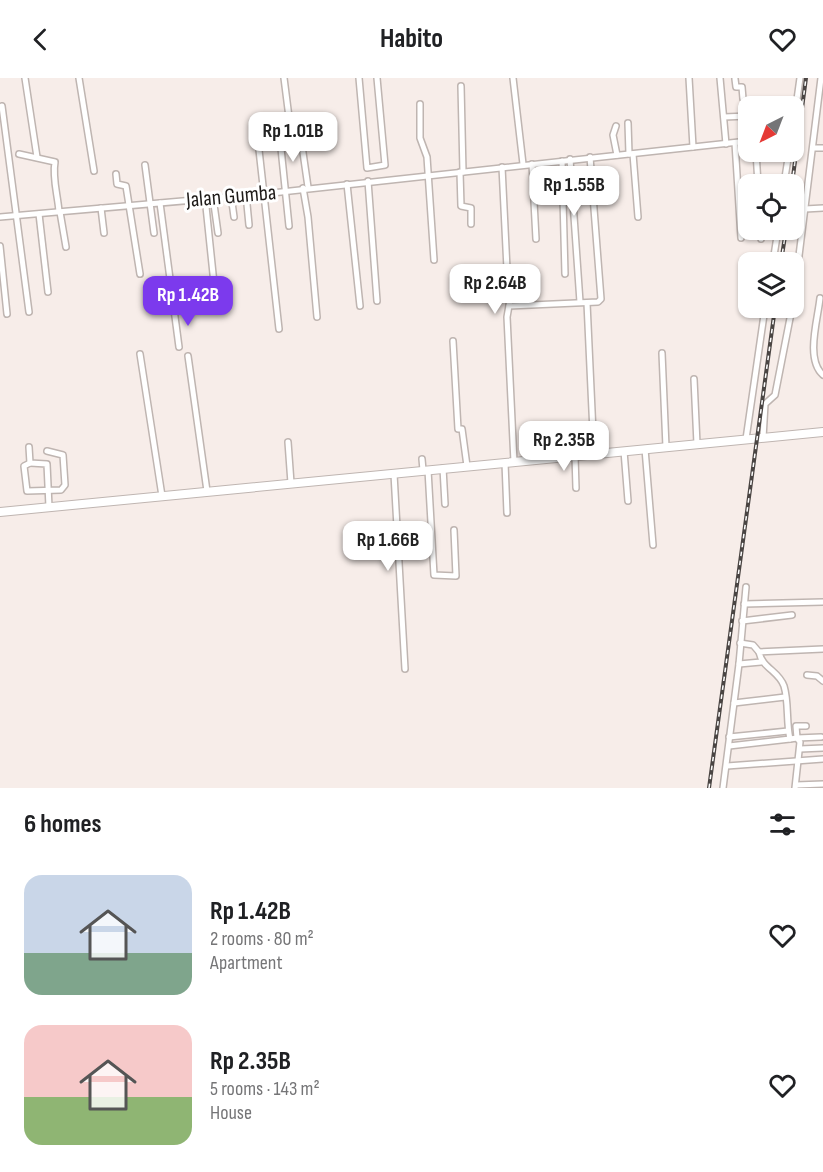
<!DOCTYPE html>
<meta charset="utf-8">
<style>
body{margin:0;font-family:"Sofia Sans Condensed",sans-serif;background:#f2f2f2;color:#202124;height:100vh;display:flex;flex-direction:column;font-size:22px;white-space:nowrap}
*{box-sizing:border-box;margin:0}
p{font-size:20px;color:#757577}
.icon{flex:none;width:33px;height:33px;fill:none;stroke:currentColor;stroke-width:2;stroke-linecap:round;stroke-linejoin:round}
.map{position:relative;height:710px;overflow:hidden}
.side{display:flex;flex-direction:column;background:#fff;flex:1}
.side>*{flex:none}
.needle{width:39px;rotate:222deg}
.fabs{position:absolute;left:738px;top:18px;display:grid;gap:12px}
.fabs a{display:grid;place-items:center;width:66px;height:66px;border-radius:12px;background:#fff;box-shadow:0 2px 4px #0004;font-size:30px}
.price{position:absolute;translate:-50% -51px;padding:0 14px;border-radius:12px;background:#fff;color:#222;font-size:20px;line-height:39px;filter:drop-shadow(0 2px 3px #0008)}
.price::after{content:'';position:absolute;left:50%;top:36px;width:18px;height:14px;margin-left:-9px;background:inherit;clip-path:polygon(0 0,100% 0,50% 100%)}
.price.selected{background:#7c3aed;color:#fff}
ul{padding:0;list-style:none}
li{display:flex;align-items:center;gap:18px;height:150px;padding:0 24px}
li span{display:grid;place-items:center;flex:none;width:168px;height:120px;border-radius:18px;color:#555}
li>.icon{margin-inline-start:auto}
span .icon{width:72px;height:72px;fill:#fffc;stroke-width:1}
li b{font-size:26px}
h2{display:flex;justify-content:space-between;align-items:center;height:72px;padding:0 24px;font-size:26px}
header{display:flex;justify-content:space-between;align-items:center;height:78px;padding:0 24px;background:#fff;font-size:27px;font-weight:700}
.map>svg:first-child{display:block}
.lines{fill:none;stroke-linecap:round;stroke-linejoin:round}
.street-casing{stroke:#bfb5b1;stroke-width:8}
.secondary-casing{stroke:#bfb5b1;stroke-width:10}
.street{stroke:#fff;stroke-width:5}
.secondary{stroke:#fff;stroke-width:8}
.rail-casing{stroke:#4a4543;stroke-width:4}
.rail{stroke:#fff;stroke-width:1.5;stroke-dasharray:4.5;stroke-linecap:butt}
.labels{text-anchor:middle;stroke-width:6;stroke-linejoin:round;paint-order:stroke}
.street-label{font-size:22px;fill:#1e1b19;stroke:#fff}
</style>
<header><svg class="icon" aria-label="back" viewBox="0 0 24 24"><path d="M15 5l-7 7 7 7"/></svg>Habito<svg class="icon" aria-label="heart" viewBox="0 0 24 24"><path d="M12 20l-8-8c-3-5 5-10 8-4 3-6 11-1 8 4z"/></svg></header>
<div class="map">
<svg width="823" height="710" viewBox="0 0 823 710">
<rect width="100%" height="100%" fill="#f7ede9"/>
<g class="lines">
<defs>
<g id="street">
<path d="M25 0 37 79"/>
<path d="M79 0 94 93"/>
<path d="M284 0 290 47 279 51 289 148"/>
<path d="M359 0 367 90 385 87 377 0"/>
<path d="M513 0 523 86"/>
<path d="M689 0 693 69"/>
<path d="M720 0 726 66"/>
<path d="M735 1 736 9H742L743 21"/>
<path d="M461 8 463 94"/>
<path d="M420 26V60L427 79 434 182"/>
<path d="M2 28 29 234"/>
<path d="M724 39 748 38"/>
<path d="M794 43 800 0"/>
<path d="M628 45 629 76"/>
<path d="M290 47H299L308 109"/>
<path d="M616 48 613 57 617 77"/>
<path d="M258 63 279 251"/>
<path d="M735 65 741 160"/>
<path d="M813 70H823"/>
<path d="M756 74 758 106"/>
<path d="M19 76 55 84C52 100 58 118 59 134"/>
<path d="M633 76 638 139"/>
<path d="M570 81 580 224"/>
<path d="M562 83 565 196"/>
<path d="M532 86 536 161"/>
<path d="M145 87 154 155"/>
<path d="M502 89 507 191 511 216 507 239 514 384"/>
<path d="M460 94 461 128 471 130V146"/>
<path d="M116 96 117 106 126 108 140 196"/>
<path d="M368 103 377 223"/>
<path d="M347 106 360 228"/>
<path d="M784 106 789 74"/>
<path d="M303 110 308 139 317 239"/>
<path d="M246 116 249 147"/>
<path d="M231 117 234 139"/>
<path d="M205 119 215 215"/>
<path d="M213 119 218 155"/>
<path d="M160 125 179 269"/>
<path d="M101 130 104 155"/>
<path d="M805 131 823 130"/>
<path d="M60 134 66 169"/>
<path d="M39 136 48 214"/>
<path d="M0 139 263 116 748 63"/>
<path d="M760 152 761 161"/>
<path d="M0 168 7 236"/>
<path d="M773 184 778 152"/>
<path d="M794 218 821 0"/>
<path d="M820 220C818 241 805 281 823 297"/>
<path d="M587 225 594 376"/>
<path d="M509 228 598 224 601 221 590 79"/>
<path d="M453 263 458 351H462L467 388"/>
<path d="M662 275 666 369"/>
<path d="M140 276 162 418"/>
<path d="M188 278 207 413"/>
<path d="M694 301 697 366"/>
<path d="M763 360 765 326 775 317 792 230"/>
<path d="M746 361 765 230"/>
<path d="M288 364 291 405"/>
<path d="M29 369 30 385 47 386 49 429"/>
<path d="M645 371 653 467"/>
<path d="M624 373 628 423"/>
<path d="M575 378 576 410"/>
<path d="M422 381 423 392"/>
<path d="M30 385 24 388 27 413 61 412 65 407 63 377 47 373"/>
<path d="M505 385 507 435"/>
<path d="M443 390 445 426"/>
<path d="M428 392 434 497 456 498 454 452"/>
<path d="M394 396 405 591"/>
<path d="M744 526 823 524"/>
<path d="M742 543 792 537"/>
<path d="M740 565 753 567 759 574"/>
<path d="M739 586 761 584"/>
<path d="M807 597 817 598 823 603"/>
<path d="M734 625 785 619"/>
<path d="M806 648H796L797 660 821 659"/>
<path d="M729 659 788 653"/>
<path d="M729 668 790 661"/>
<path d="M800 671 823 670"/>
<path d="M727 688 823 681"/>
<path d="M796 707 823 706"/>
<path d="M723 710 739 586 746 509"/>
<path d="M795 710 800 664 797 660 790 661C786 644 789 624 784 608 779 593 762 590 759 574L823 571"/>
</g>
<path id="secondary" d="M0 434 823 354"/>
</defs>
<use href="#street" class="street-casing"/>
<use href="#secondary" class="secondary-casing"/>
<use href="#street" class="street"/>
<use href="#secondary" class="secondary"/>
<defs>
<g id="rail">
<path d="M792 106 806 0"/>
<path d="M781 184 786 152"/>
<path d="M709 710 775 230"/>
</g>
</defs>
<use href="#rail" class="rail-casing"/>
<use href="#rail" class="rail"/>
</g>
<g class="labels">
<g class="street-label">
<text transform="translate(231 117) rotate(-5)" y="8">Jalan Gumba</text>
</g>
</g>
</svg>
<div class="fabs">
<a><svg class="needle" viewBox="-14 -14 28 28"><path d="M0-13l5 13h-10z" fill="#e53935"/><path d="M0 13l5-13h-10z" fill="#757577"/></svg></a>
<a><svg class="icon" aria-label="locate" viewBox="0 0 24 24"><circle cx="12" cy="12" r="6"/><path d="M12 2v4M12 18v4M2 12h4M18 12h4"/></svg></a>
<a><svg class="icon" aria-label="layers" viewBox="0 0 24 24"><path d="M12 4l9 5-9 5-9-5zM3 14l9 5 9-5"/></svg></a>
</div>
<b class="price" style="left:293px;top:85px">Rp 1.01B</b>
<b class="price" style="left:574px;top:139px">Rp 1.55B</b>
<b class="price" style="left:495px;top:237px">Rp 2.64B</b>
<b class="price selected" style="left:188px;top:249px">Rp 1.42B</b>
<b class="price" style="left:564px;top:394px">Rp 2.35B</b>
<b class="price" style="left:388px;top:494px">Rp 1.66B</b>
</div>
<section class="side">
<h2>6 homes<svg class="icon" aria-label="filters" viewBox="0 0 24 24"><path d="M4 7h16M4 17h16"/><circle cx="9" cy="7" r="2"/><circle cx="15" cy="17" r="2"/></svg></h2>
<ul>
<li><span style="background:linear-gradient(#c9d6e8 65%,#7fa58c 0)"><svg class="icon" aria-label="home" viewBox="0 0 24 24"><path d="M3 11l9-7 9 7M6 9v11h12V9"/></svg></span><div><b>Rp 1.42B</b><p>2 rooms · 80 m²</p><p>Apartment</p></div><svg class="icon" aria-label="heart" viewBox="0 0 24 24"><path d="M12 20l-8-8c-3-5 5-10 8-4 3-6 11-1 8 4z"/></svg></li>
<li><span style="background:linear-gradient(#f6c9c9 60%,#8fb573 0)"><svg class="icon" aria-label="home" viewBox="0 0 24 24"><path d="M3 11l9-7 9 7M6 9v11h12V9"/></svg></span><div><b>Rp 2.35B</b><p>5 rooms · 143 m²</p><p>House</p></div><svg class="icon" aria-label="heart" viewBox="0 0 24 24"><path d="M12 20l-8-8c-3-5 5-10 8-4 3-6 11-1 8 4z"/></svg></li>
</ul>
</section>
